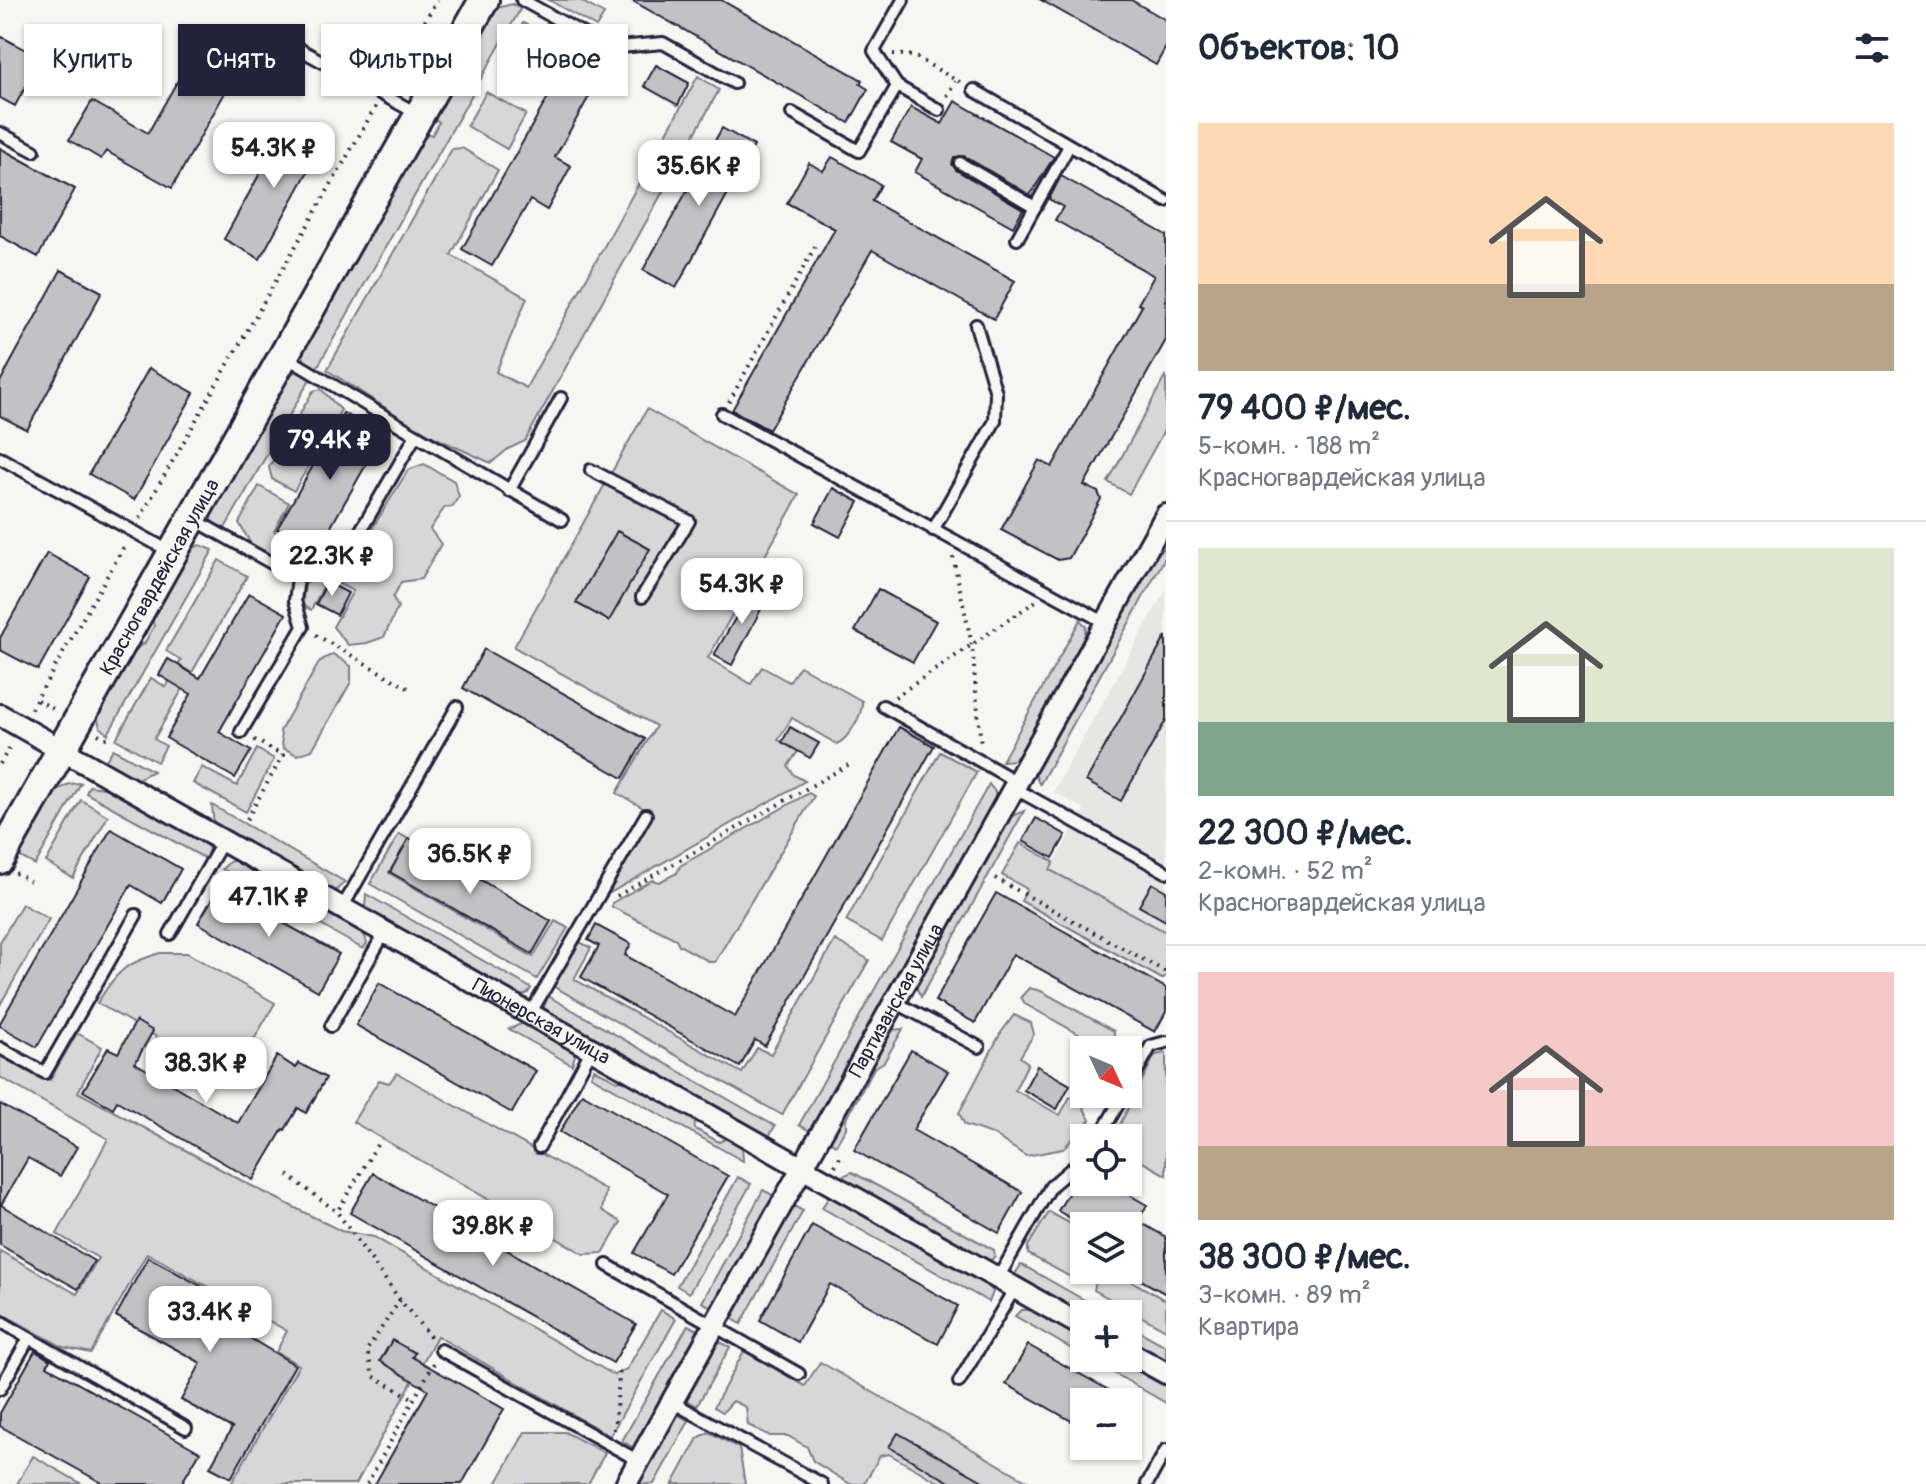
<!DOCTYPE html>
<html lang="ru">
<meta charset="utf-8">
<style>
body{margin:0;font-family:Pangolin,sans-serif;background:#f2f2f3;color:#1f2937;height:100vh;display:flex;flex-direction:column;font-size:30px;white-space:nowrap}
*{box-sizing:border-box;margin:0}
p{font-size:26px;color:#747a83}
.icon{flex:none;width:44px;height:44px;fill:none;stroke:currentColor;stroke-width:2;stroke-linecap:round;stroke-linejoin:round}
.map{position:relative;flex:1;overflow:hidden}
.side{display:flex;flex-direction:column;background:#fff;width:760px}
.side>*{flex:none}
.top-card{position:absolute;left:24px;top:24px;width:760px;height:72px;display:flex;gap:16px}
.needle{width:52px;rotate:134deg}
.tools{position:absolute;left:1070px;top:1036px;display:grid;gap:16px}
.tools a{display:grid;place-items:center;width:72px;height:72px;border-radius:0px;background:#fff;box-shadow:0 2px 6px #0004;font-size:40px}
.price{position:absolute;translate:-50% -68px;padding:0 18px;border-radius:16px;background:#fff;color:#222;font-size:26px;line-height:52px;filter:drop-shadow(0 2px 4px #0008)}
.price::after{content:'';position:absolute;left:50%;top:48px;width:24px;height:18px;margin-left:-12px;background:inherit;clip-path:polygon(0 0,100% 0,50% 100%)}
.price.on{background:#22223b;color:#fff}
ul{padding:0;list-style:none}
li{display:grid;align-content:center;gap:16px;height:424px;padding:0 32px}
li+li{border-top:2px solid #e0e1e3}
li span{display:grid;place-items:center;height:248px;border-radius:0px;color:#555}
li>.icon{margin-inline-start:auto}
span .icon{width:144px;height:144px;fill:#fffc;stroke-width:1}
li b{font-size:34px}
h2{display:flex;justify-content:space-between;align-items:center;height:96px;padding:0 32px;font-size:34px}
.tag{padding:0 28px;border-radius:0px;background:#fff;box-shadow:0 2px 6px #0004;font-size:28px;line-height:72px}
.tag.on{background:#22223b;color:#fff}
main{display:flex;flex:1;min-height:0}
.map>svg:first-child{display:block}
.built{fill:#e6e6e4}
.green{fill:#d7d7d7;stroke:#7c7c89;stroke-width:2}
.building{fill:#c2c2c4;stroke:#22223b;stroke-width:2}
.lines{fill:none;stroke-linecap:round;stroke-linejoin:round}
.lane-casing{stroke:#22223b;stroke-width:16}
.street-casing{stroke:#22223b;stroke-width:26}
.secondary-casing{stroke:#22223b;stroke-width:34}
.path{stroke:#22223b;stroke-width:4;stroke-dasharray:2 6;stroke-linecap:butt}
.lane{stroke:#f6f6f2;stroke-width:10}
.street{stroke:#f6f6f2;stroke-width:20}
.secondary{stroke:#f6f6f2;stroke-width:28}
.labels{text-anchor:middle;stroke-width:6;stroke-linejoin:round;paint-order:stroke}
.street-label{font-size:20px;fill:#22223b;stroke:#f6f6f2}
</style>
<main>
<div class="map">
<svg width="1166" height="1484" viewBox="0 0 1166 1484">
<rect width="100%" height="100%" fill="#f6f6f2"/>
<filter id="ink" filterUnits="userSpaceOnUse"><feTurbulence type="fractalNoise" baseFrequency=".0125" numOctaves="2"/><feDisplacementMap in="SourceGraphic" scale="16" xChannelSelector="R" yChannelSelector="G"/><feConvolveMatrix kernelMatrix="1 2 1 2 8 2 1 2 1" color-interpolation-filters="sRGB"/></filter>
<g filter="url(#ink)">
<path class="built" d="M1166 589V932L1050 870 1084 809 1053 792Z"/>
<g class="green">
<path d="M549 0H579L604 14 596 27Z"/>
<path d="M512 4 521 8 317 368 305 362 302 351 426 133 432 135 439 122 434 118 497 8Z"/>
<path d="M523 23 564 45 544 80 504 57Z"/>
<path d="M698 76 719 90 525 441 508 449 491 463 423 432 327 370 452 149 462 148 498 170 451 255 527 298 496 372 526 388Z"/>
<path d="M486 92 526 114 507 149 467 126Z"/>
<path d="M297 371 310 379 224 530 212 524 210 516 289 375Z"/>
<path d="M1166 375V427L1129 494 1108 482Z"/>
<path d="M321 389 341 410 294 491 272 479 269 467 313 391Z"/>
<path d="M647 409 799 495 708 658 751 684 762 667 789 682 800 666 862 701C863 715 849 738 837 744L792 718 778 740 798 751 788 766 794 775 805 781 608 894 604 892 652 813 617 793 656 726 514 647Z"/>
<path d="M424 464 454 481 459 496 452 507H445L430 529 441 544 421 579 401 582 393 598 398 607 384 637 367 643 348 645 333 627 353 591 328 578 311 610 302 605 305 585 322 568 350 565 408 470Z"/>
<path d="M259 486 289 503 274 531 315 554 299 572 251 544 239 523Z"/>
<path d="M200 545 213 550 108 734 100 727 97 717 136 648 144 644 154 626 152 618 191 549Z"/>
<path d="M1166 547V556L1040 784C1033 776 1036 768 1040 759L1152 557Z"/>
<path d="M219 560 247 576 154 739 166 746 157 762 116 739 151 678 166 687 181 660 166 651Z"/>
<path d="M1080 620 1086 626 1084 640 1021 753 1013 760 1002 761Z"/>
<path d="M333 654 351 666V682L312 750 297 755 283 748 280 731 320 661Z"/>
<path d="M113 749 153 771 132 782 107 768 105 762Z"/>
<path d="M257 749 274 759 246 812 193 783 202 767 237 786Z"/>
<path d="M940 752 977 772 882 941 846 921Z"/>
<path d="M81 783 35 865 15 854 51 793 69 784Z"/>
<path d="M989 784 995 792 996 800 812 1132 799 1125Z"/>
<path d="M89 786 105 788 202 841 209 848 206 859 86 793Z"/>
<path d="M809 793 814 796 715 962H710L679 945 676 939 612 907V903L652 880 659 882 677 873 680 866Z"/>
<path d="M81 800 108 816 73 878 46 862Z"/>
<path d="M212 805 345 882 332 894 214 827Z"/>
<path d="M1024 811 921 997 915 985 917 978 1007 818Z"/>
<path d="M399 834 409 839 389 873 533 957 555 921 568 928 537 979 370 884Z"/>
<path d="M1020 843 1054 862 1050 870 1166 932V976L1162 979 1021 901 1027 889 1002 875Z"/>
<path d="M238 859 264 874 272 891 305 910 320 907 363 931 367 943 363 949 222 869 229 862Z"/>
<path d="M366 894 531 988 528 993 515 1000 369 916 365 908Z"/>
<path d="M22 904 49 919 0 1005V942Z"/>
<path d="M835 940 869 960 782 1115 553 986 578 941 591 948 574 979 742 1073 757 1048 771 1054Z"/>
<path d="M160 953H187L275 1003 231 1079 97 1003C119 970 122 965 160 953Z"/>
<path d="M1029 988 1041 991 1114 1031V1043L1100 1046 1025 1004 1021 997Z"/>
<path d="M548 996 775 1126 766 1141 547 1016 543 1010Z"/>
<path d="M1014 1015 1031 1023 1034 1034 1020 1057 1028 1063 1015 1090 1060 1115 1070 1097 1079 1099 1090 1120 1063 1149 1026 1156 992 1134 965 1125 959 1113 1000 1034Z"/>
<path d="M523 1023 572 1050 575 1055 572 1065 509 1029Z"/>
<path d="M903 1029 884 1062 874 1068 846 1119V1128L836 1145 826 1139 887 1033 891 1030Z"/>
<path d="M77 1033 102 1047 78 1092 246 1183 341 1231 374 1237 614 1375 627 1369 661 1310 676 1319 610 1436 437 1336 356 1484H231L299 1365 276 1352 287 1331 147 1253 91 1353 63 1347 0 1313V1251L77 1294 98 1258 57 1234 108 1139 0 1077V1053L50 1080Z"/>
<path d="M1166 1053V1175L1128 1154V1138H1113L1155 1055Z"/>
<path d="M594 1069 617 1081 629 1078 694 1115 695 1129 719 1142 729 1137 742 1144 743 1161 591 1076Z"/>
<path d="M397 1073 606 1190 602 1210 621 1222 603 1253 584 1254 353 1122 379 1080 389 1083Z"/>
<path d="M852 1172 994 1250 995 1256 991 1260 983 1261 841 1183 840 1177Z"/>
<path d="M738 1177 751 1184 689 1293 677 1286Z"/>
<path d="M763 1190 776 1197 715 1309 702 1302Z"/>
<path d="M829 1196 989 1286 993 1292 989 1302 822 1208Z"/>
<path d="M790 1204 803 1211 741 1324 728 1316Z"/>
<path d="M1049 1212 1084 1231V1270H1111L1166 1300V1330L1094 1290 1097 1278 1087 1271 1077 1274 1076 1280 1028 1254V1246Z"/>
<path d="M1021 1265 1024 1266 1109 1314H1084V1318L1017 1280 1015 1274Z"/>
<path d="M1021 1310H1031L1084 1340V1356L1015 1316Z"/>
<path d="M688 1325 702 1332 636 1449 622 1441Z"/>
<path d="M1128 1325 1166 1346V1364L1128 1343Z"/>
<path d="M714 1339 730 1347 697 1406 682 1398Z"/>
<path d="M744 1351 805 1386 820 1362 1033 1484H942L889 1454 880 1456 864 1484H850L813 1461 807 1447 788 1436H770L748 1425 746 1407 733 1401 723 1412 714 1407Z"/>
<path d="M1088 1358H1116L1166 1386V1403Z"/>
<path d="M673 1412 689 1421 654 1484H633Z"/>
<path d="M525 1432H565L605 1453 588 1484H496Z"/>
<path d="M709 1432 739 1448 745 1484H673L698 1438Z"/>
<path d="M33 1456 82 1484H17Z"/>
</g>
<g class="building">
<path d="M631 0H721L862 80 860 84 868 89 849 123Z"/>
<path d="M1041 0H1131L1166 20V47L1156 65Z"/>
<path d="M0 36 41 58 15 106 0 98Z"/>
<path d="M191 57 232 80 172 188 106 151 101 159 69 140 92 101 148 133Z"/>
<path d="M656 65 689 83 678 105 644 86Z"/>
<path d="M564 69 595 86 555 157 571 166 547 210 530 200 492 266 462 249Z"/>
<path d="M955 101 1054 157 1030 195 964 156 954 158 952 164 956 170 1023 209 1013 227 915 172 922 159 891 142 911 107 942 124Z"/>
<path d="M288 122 324 142 260 259 224 239Z"/>
<path d="M722 128 754 146 676 288 643 270Z"/>
<path d="M0 148 75 189 38 257 0 236Z"/>
<path d="M832 157 881 185 872 201 1015 281 994 319 872 250 769 430 732 410 835 229 787 203 809 163 823 171Z"/>
<path d="M1061 176 1166 235V340L1084 485 1098 492 1101 499 1069 558 1058 560 1001 530 1039 460 1052 467 1142 306 1138 304 1154 276 1055 220 1063 207 1049 199Z"/>
<path d="M61 270 102 292 27 430 0 416V382Z"/>
<path d="M149 368 194 393 134 500 89 474Z"/>
<path d="M343 413 383 435 317 551 277 529Z"/>
<path d="M833 488 859 502 840 537 814 523Z"/>
<path d="M617 531 650 549 609 621 576 603Z"/>
<path d="M47 553 90 577 38 670 0 650V638Z"/>
<path d="M327 582 348 593 337 615 316 604Z"/>
<path d="M754 586 769 594 732 665 714 655Z"/>
<path d="M878 589 936 621 913 662 855 631Z"/>
<path d="M249 593 286 614 219 732 251 751 235 778 166 738 191 694 159 675 168 659 200 678Z"/>
<path d="M1166 636V720L1121 801 1086 781Z"/>
<path d="M484 649 645 739 623 778 463 688Z"/>
<path d="M790 727 819 743 810 758 782 742Z"/>
<path d="M899 727 934 746 765 1046 755 1040 740 1067 581 977 599 946 588 940 596 925 631 944 625 955 735 1017Z"/>
<path d="M1036 818 1066 835 1053 858 1023 841Z"/>
<path d="M111 829 181 869 162 903 131 885 37 1047 0 1026V1023Z"/>
<path d="M409 838 551 921 532 954 390 872Z"/>
<path d="M1152 883 1166 891V921L1139 906Z"/>
<path d="M219 887 339 954 318 991 198 923Z"/>
<path d="M996 893 1166 988V1012L1155 1032 1013 954 975 1023 935 1001Z"/>
<path d="M379 983 536 1071 512 1113 356 1025Z"/>
<path d="M136 1021 153 1031 135 1063 238 1123 277 1056 296 1068 299 1063 326 1078 306 1113 298 1108 285 1130 283 1129 253 1180 117 1101 113 1108 83 1091 108 1048 118 1053Z"/>
<path d="M911 1050 948 1071 913 1130 1022 1192 999 1233 854 1150Z"/>
<path d="M1037 1066 1070 1085 1057 1109 1024 1090Z"/>
<path d="M582 1093 728 1176 671 1274 634 1253 668 1194 560 1132Z"/>
<path d="M0 1104 77 1147 60 1176 28 1158 1 1205 94 1261 78 1289 0 1245Z"/>
<path d="M373 1173 636 1324 613 1363 350 1213Z"/>
<path d="M1075 1182H1107L1147 1205 1138 1221 1166 1237V1294L1128 1273V1226H1084L1058 1211Z"/>
<path d="M812 1225 958 1306 938 1344 830 1284 798 1342 760 1320Z"/>
<path d="M148 1257 254 1315 243 1334 295 1365 231 1478 210 1467 232 1428 181 1400 201 1363 116 1316Z"/>
<path d="M392 1340 415 1353 412 1357 504 1409 462 1484H375L428 1390 380 1361Z"/>
<path d="M1028 1345 1130 1402H1084V1428L1006 1384Z"/>
<path d="M35 1351 50 1360 47 1366 200 1452 181 1484H104L0 1426V1413Z"/>
<path d="M898 1433 988 1484H953L889 1447Z"/>
</g>
<g class="lines">
<defs>
<g id="lane">
<path d="M522 0 609 48 663 43 734 83"/>
<path d="M290 44 418 114"/>
<path d="M897 86 939 110"/>
<path d="M974 90 1166 201"/>
<path d="M792 113 859 151 897 86 874 51 903 0"/>
<path d="M0 133 34 151"/>
<path d="M960 163 1035 207"/>
<path d="M1017 239 1069 146"/>
<path d="M286 357 416 435"/>
<path d="M722 414 1106 623"/>
<path d="M0 458 171 552"/>
<path d="M591 470 689 521 642 597"/>
<path d="M509 491 561 398"/>
<path d="M195 520 298 578"/>
<path d="M933 530 995 421 996 393 976 325"/>
<path d="M883 706 1017 782"/>
<path d="M241 732 303 627 295 601 298 578 318 563 343 561 416 435 562 520"/>
<path d="M1014 788 1166 872"/>
<path d="M342 908 457 707"/>
<path d="M170 934 223 841"/>
<path d="M895 1002 979 1047"/>
<path d="M530 1014 646 815"/>
<path d="M331 1026 385 932"/>
<path d="M0 1048 45 1073 136 915"/>
<path d="M1128 1087 1151 1046 1166 1042"/>
<path d="M1099 1138 1124 1094"/>
<path d="M539 1147 592 1049"/>
<path d="M607 1265 799 1374"/>
<path d="M998 1278 1051 1186 1084 1158"/>
<path d="M0 1321 29 1338 0 1389"/>
<path d="M29 1338 186 1428"/>
<path d="M441 1350 639 1461"/>
<path d="M959 1382 1015 1288"/>
<path d="M672 1402 822 1484"/>
<path d="M1147 1484 1166 1450"/>
</g>
<g id="street">
<path id="s1" d="M0 715 1084 1327"/>
<path d="M1128 1352 1166 1373"/>
<path id="s2" d="M626 1484 1166 515"/>
</g>
<g id="secondary">
<path id="s3" d="M0 859 484 0"/>
</g>
</defs>
<use href="#lane" class="lane-casing"/>
<use href="#street" class="street-casing"/>
<use href="#secondary" class="secondary-casing"/>
<g class="path">
<path d="M893 54 914 56 961 83"/>
<path d="M389 84 437 0"/>
<path d="M947 96 955 81"/>
<path d="M729 402 817 243"/>
<path d="M140 518 376 106"/>
<path d="M953 557 972 645 981 746"/>
<path d="M316 635 408 688"/>
<path d="M895 697 1036 601"/>
<path d="M37 700 56 710"/>
<path d="M31 709 126 543"/>
<path d="M98 734 110 740"/>
<path d="M0 764 11 745"/>
<path d="M247 819 283 755 253 739"/>
<path d="M15 873 30 881"/>
<path d="M995 878 1166 972"/>
<path d="M617 896 848 765"/>
<path d="M377 1145 337 1212 400 1300 433 1340"/>
<path d="M835 1166 840 1157"/>
<path d="M288 1175 337 1212"/>
<path d="M400 1300 367 1350 373 1376 414 1399"/>
<path d="M614 1430 620 1369"/>
<path d="M367 1484 434 1363"/>
</g>
<use href="#lane" class="lane"/>
<use href="#street" class="street"/>
<use href="#secondary" class="secondary"/>
</g>
</g>
<g class="labels">
<g class="street-label">
<text dy="7" stroke="none"><textPath href="#s3" startOffset="324">Красногвардейская улица</textPath></text>
<text dy="7" stroke="none"><textPath href="#s2" startOffset="554">Партизанская улица</textPath></text>
<text dy="7" stroke="none"><textPath href="#s1" startOffset="622">Пионерская улица</textPath></text>
</g>
</g>
</svg>
<div class="tools">
<a><svg class="needle" viewBox="-14 -14 28 28"><path d="M0-13l5 13h-10z" fill="#e53935"/><path d="M0 13l5-13h-10z" fill="#747a83"/></svg></a>
<a><svg class="icon" aria-label="locate" viewBox="0 0 24 24"><circle cx="12" cy="12" r="6"/><path d="M12 2v4M12 18v4M2 12h4M18 12h4"/></svg></a>
<a><svg class="icon" aria-label="layers" viewBox="0 0 24 24"><path d="M12 4l9 5-9 5-9-5zM3 14l9 5 9-5"/></svg></a>
<a>+</a>
<a>−</a>
</div>
<b class="price" style="left:274px;top:190px">54.3K ₽</b>
<b class="price" style="left:699px;top:208px">35.6K ₽</b>
<b class="price on" style="left:330px;top:482px">79.4K ₽</b>
<b class="price" style="left:332px;top:598px">22.3K ₽</b>
<b class="price" style="left:742px;top:626px">54.3K ₽</b>
<b class="price" style="left:470px;top:896px">36.5K ₽</b>
<b class="price" style="left:269px;top:939px">47.1K ₽</b>
<b class="price" style="left:206px;top:1105px">38.3K ₽</b>
<b class="price" style="left:493px;top:1268px">39.8K ₽</b>
<b class="price" style="left:210px;top:1354px">33.4K ₽</b>
<div class="top-card">
<a class="tag">Купить</a>
<a class="tag on">Снять</a>
<a class="tag">Фильтры</a>
<a class="tag">Новое</a>
</div>
</div>
<section class="side">
<h2>Объектов: 10<svg class="icon" aria-label="filters" viewBox="0 0 24 24"><path d="M4 7h16M4 17h16"/><circle cx="9" cy="7" r="2"/><circle cx="15" cy="17" r="2"/></svg></h2>
<ul>
<li><span style="background:linear-gradient(#ffd9b3 65%,#b9a48a 0)"><svg class="icon" aria-label="home" viewBox="0 0 24 24"><path d="M3 11l9-7 9 7M6 9v11h12V9"/></svg></span><div><b>79 400 ₽/мес.</b><p>5-комн. · 188 m²</p><p>Красногвардейская улица</p></div></li>
<li><span style="background:linear-gradient(#dfe7d0 70%,#7fa58c 0)"><svg class="icon" aria-label="home" viewBox="0 0 24 24"><path d="M3 11l9-7 9 7M6 9v11h12V9"/></svg></span><div><b>22 300 ₽/мес.</b><p>2-комн. · 52 m²</p><p>Красногвардейская улица</p></div></li>
<li><span style="background:linear-gradient(#f6c9c9 70%,#b9a48a 0)"><svg class="icon" aria-label="home" viewBox="0 0 24 24"><path d="M3 11l9-7 9 7M6 9v11h12V9"/></svg></span><div><b>38 300 ₽/мес.</b><p>3-комн. · 89 m²</p><p>Квартира</p></div></li>
</ul>
</section>
</main>
